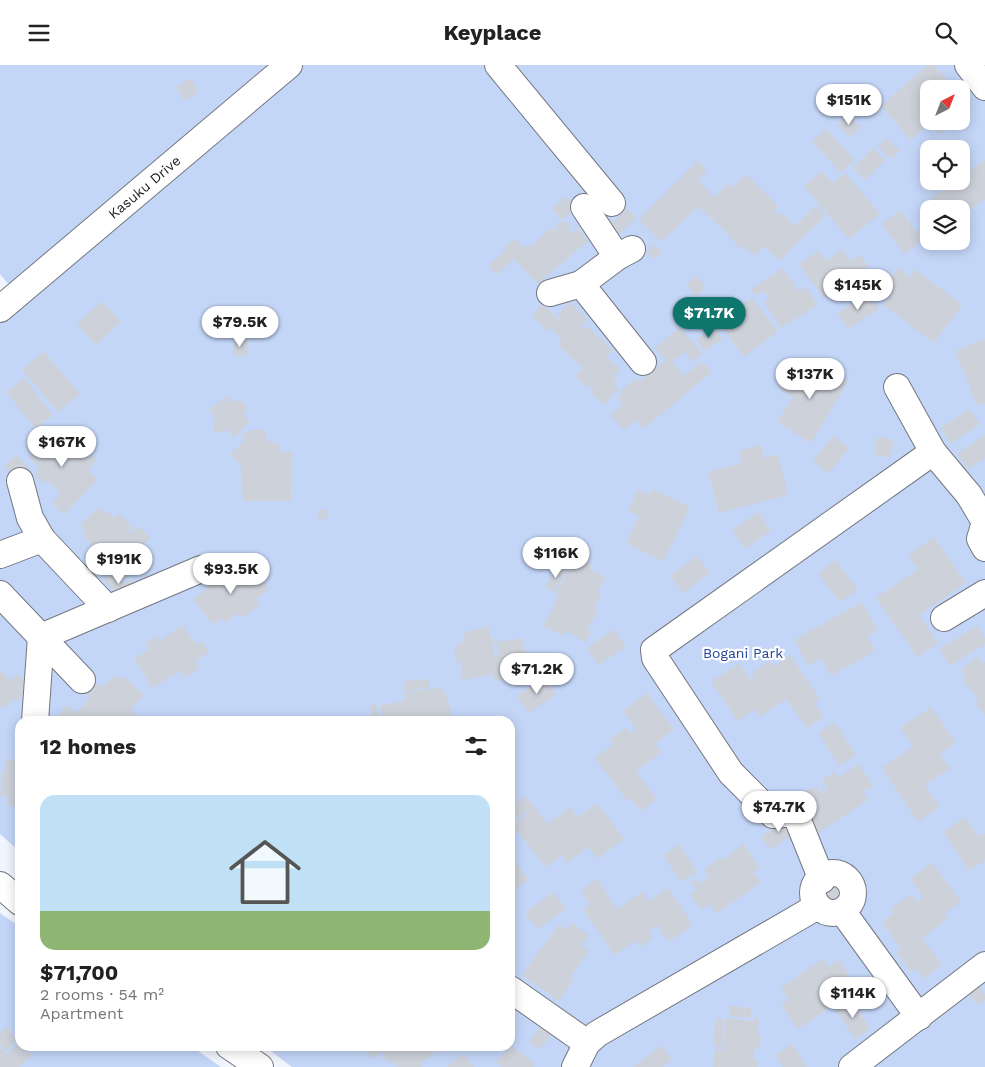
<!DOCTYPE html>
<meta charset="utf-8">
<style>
body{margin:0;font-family:"Work Sans",sans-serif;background:#f2f2f2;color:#222;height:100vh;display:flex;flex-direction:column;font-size:19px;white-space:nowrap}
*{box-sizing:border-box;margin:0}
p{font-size:16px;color:#767676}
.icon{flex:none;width:28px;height:28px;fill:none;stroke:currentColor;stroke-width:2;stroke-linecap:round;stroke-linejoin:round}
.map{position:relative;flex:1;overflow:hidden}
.drawer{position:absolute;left:15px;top:651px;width:500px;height:335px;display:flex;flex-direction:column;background:#fff;border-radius:15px;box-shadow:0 2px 12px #0003}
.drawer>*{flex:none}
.needle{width:32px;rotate:42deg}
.controls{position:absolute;left:920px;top:15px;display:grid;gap:10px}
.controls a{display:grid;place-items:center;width:50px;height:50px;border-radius:10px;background:#fff;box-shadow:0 2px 12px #0003;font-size:25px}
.price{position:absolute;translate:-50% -42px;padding:0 11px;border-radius:18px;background:#fff;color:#222;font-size:16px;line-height:32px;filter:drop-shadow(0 1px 2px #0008)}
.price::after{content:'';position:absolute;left:50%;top:30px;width:15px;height:11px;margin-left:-8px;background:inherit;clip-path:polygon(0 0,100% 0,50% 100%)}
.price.current{background:#0f766e;color:#fff}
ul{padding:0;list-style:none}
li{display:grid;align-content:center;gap:10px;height:265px;padding:0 25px}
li+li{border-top:1px solid #e0e0e0}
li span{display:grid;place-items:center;height:155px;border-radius:15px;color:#555}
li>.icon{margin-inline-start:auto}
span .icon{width:90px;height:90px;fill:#fffc;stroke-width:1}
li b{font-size:21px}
h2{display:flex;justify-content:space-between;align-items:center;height:60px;padding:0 25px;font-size:21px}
header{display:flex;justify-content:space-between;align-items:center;height:65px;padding:0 25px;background:#fff;font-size:22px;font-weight:700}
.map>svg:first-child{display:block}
.green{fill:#c4d6f8;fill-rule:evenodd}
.building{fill:#cdd1da}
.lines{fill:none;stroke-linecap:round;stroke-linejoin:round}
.minor-casing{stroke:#73777f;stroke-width:28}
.minor{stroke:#fff;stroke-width:26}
.labels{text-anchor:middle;stroke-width:4.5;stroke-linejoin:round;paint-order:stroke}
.street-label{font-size:14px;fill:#1b1d20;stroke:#fff}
.park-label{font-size:14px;fill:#224597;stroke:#fff}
</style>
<header><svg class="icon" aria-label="menu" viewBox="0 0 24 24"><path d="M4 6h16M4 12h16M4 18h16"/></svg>Keyplace<svg class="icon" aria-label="search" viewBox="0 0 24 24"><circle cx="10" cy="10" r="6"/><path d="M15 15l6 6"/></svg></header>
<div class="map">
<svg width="985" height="1002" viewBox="0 0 985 1002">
<rect width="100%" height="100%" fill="#f1f5fe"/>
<g class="green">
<path d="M0 0H985V1002H292L264 981H510V656H20V787L0 769V227L9 220 0 209ZM929 24H961V56H929ZM929 84H961V116H929ZM929 144H961V176H929Z"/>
<path d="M0 848 20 862V981H191L221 1002H0Z"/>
</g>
<g class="building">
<path d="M927 0H934L955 24H929V56H955L941 69 931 57 911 75 881 41Z"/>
<path d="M190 13 199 27 184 36 176 22Z"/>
<path d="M847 49 861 62 851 73 837 60Z"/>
<path d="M826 64 855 95 841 108 812 77Z"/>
<path d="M886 73 900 85 892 94 878 82Z"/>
<path d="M873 83 885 95 865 115 853 103Z"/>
<path d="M985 95V134L961 151V144H929V147L923 139 955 116H961V112Z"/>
<path d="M698 96 707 106 698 115 714 132 728 118 732 123 746 109 779 142 775 146 779 151 782 148 795 161 816 140 826 150 779 196 764 181 754 191 745 181 741 185 723 164 698 142 661 177 639 154Z"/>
<path d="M822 106 833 118 845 108 880 149 849 174 804 121Z"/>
<path d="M566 131 576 143 562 155 552 144Z"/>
<path d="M627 143 636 152 613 176 604 167Z"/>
<path d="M900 145 923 175 904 189 882 159Z"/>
<path d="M557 157H568L570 167 572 169 577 163 588 176 538 219 514 194 496 210 488 201 505 185 503 183 514 173 523 183 528 179 531 182 550 164 556 165Z"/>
<path d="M654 179 663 188 654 194 647 187Z"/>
<path d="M842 184 851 196 860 189 868 201 824 233 799 199 819 185 826 196Z"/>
<path d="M783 203 799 227 806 222 818 240 781 263 764 237 769 234 764 226 755 231 751 224Z"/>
<path d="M898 203 910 212 915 204 962 240 934 278 884 240 891 230 883 224Z"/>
<path d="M696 211 706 222 696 231 686 219Z"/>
<path d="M868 228 879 244 848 264 837 248Z"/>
<path d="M752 233 778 266 744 292 718 257Z"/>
<path d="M102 236 121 257 96 280 77 259Z"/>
<path d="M569 237 588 255 582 261 586 264 588 262 613 285 607 292 620 304 613 311 617 315 613 319 619 324 604 340 590 327 594 323 591 319 587 323 575 311 583 303 557 279 562 274 550 263 547 266 532 251 543 239 559 255 561 253 557 250Z"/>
<path d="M714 261 723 274 704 286 696 274Z"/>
<path d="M680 262 702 289 693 297 684 287 672 297 684 311 702 296 712 307 643 364 636 355 624 365 610 350 623 340 617 333 622 329 620 326 635 314 639 317 666 295 655 283Z"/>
<path d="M985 274V341L984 338 977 340 955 286Z"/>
<path d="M234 275H248L247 291H233Z"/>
<path d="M44 287 80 329 58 347 22 305Z"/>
<path d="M816 297 848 317 811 378 777 357 793 332 779 323 791 303 807 313Z"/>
<path d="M24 313 53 350 36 364 6 327Z"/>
<path d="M226 331 233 338 236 335 245 338 247 345 243 350 250 356 234 373 227 363 224 368 214 366 213 357 216 353 209 345Z"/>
<path d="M969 344 980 359 951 379 941 363Z"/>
<path d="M44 363 59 377 64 371 75 382 70 386 75 391 84 382 97 395 88 405 98 414 64 450 52 438 61 428 47 415 43 418 34 409 40 403 28 392 32 388 25 382Z"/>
<path d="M265 364 267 376 280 379 281 388 292 386 291 436H243L241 401 230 389 244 376 242 367Z"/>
<path d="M985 370V393L968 404 957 389Z"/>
<path d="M833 371 849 383 828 409 813 396Z"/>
<path d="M877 372 894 375 890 393 874 389Z"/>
<path d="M761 380 764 393 778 389 788 430 719 448 708 407 742 398 738 386Z"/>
<path d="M17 390 28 402 15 413 4 401Z"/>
<path d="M652 424 690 442 663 497 626 478 639 451 628 446 638 425 649 430Z"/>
<path d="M98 443 104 448 107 446 113 453 119 448 132 463 129 467 130 469 139 461 150 473 142 481 151 490 125 515 102 490 97 495 88 486 93 481 82 469 86 466 80 460Z"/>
<path d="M326 444 328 453 319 455 317 446Z"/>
<path d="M758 447 771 465 745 484 732 465Z"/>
<path d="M934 472 966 518 919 550 938 578 917 592 876 533 918 504 908 490Z"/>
<path d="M697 491 710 508 683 528 670 511Z"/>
<path d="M579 493 592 500 590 504 606 512 597 529 601 531 595 543 591 542 598 546 587 565 591 567 586 577 565 566 563 571 543 561 558 533 554 531 568 505 570 506Z"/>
<path d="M835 495 858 524 840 537 818 509Z"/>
<path d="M242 497 255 514 259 510 269 524 256 534 260 540 242 553 239 548 224 558 221 553 213 560 193 534 208 523 204 518 217 509 220 513Z"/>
<path d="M559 500 567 505 554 527 545 522Z"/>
<path d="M112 506 125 519 131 514 136 519 121 533 104 515Z"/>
<path d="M862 537 878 565 867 572 875 586 831 611 821 594 808 601 794 575Z"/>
<path d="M183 560 196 579 202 576 209 587 196 596 200 603 185 613 180 606 153 623 134 594 149 584 145 578 156 571 159 576Z"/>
<path d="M489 561 491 574 496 573 497 578H493L494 590H499L497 577 523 573 530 616 511 619 510 613 494 616V610L461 615V597L456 598 454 583 458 582 457 578 465 577 464 567Z"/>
<path d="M977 561 985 574V579L950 601 939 584Z"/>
<path d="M614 564 626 582 598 600 587 583Z"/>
<path d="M790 590 820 634 814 638 824 652 807 663 786 634 760 652 755 644 738 656 711 617 739 598 752 617 755 615 751 609 769 596 773 602Z"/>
<path d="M978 591 983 598 985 597V651L975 638 979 635 962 614 966 611 961 604Z"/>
<path d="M0 605 11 616 17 609 31 622 16 637 13 634 4 644 0 640Z"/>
<path d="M114 610 119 614 123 611 144 630 130 645 139 652 135 656H53L67 640 76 648 90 633 87 630 99 618 103 622Z"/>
<path d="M544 612 556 630 529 648 517 631Z"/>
<path d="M420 613V616L429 614 430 622 404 627 403 617Z"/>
<path d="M442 622 443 630 447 629 452 656H382L380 640 405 636 404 628Z"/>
<path d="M647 628 674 664 655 679 661 687 636 706 657 734 641 746 631 734 628 737 595 693 613 679 609 675 626 662 630 668 636 664 623 646Z"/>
<path d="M376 639 380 656H373L370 640Z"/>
<path d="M931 642 956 678 940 689 950 703 925 720 940 742 918 757 882 703 913 682 900 663Z"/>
<path d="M835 657 856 690 839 701 818 668Z"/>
<path d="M7 694 20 696V743L7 740 8 731 0 730 2 707H4Z"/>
<path d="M859 699 873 721 863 727 868 735 818 768 794 732 816 721 820 728 827 723 822 715 835 706 839 712Z"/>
<path d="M526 731 547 759 571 742 578 752 597 738 624 774 597 794 588 782 567 798 562 790 545 802 513 760 528 750 527 748 519 754 510 742Z"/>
<path d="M788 751 798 764 771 785 761 772Z"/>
<path d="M965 752 979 772 985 768V795L969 806 943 767Z"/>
<path d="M743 778 760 803 753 807 761 817 716 849 710 839 701 845 690 829 697 825 690 816 694 813 698 819 709 811 704 804 722 792 725 795Z"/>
<path d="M679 779 697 807 681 817 663 790Z"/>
<path d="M932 797 961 837 945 848 949 853 922 873 942 900 924 914 916 903 911 907 896 887 901 884 882 857 894 848 891 844 911 829 917 837 924 832 910 814Z"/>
<path d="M517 799 528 815 510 828V804Z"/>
<path d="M597 814 617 844 642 827 649 836 668 823 693 860 668 877 657 860 648 866 653 873 640 882 635 876 614 890 583 844 590 839 581 826Z"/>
<circle cx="834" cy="829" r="13"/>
<path d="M554 827 566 844 537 864 525 848Z"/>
<path d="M571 857 589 870 581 880 589 886 571 911 574 914 559 936 522 910 559 859 566 864Z"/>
<path d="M823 894 829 902 839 895 852 915 845 919 851 927 798 964 781 940 789 935 781 923Z"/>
<path d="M972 912 985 930V935L977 940 962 920Z"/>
<path d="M851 934 871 964 855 974 835 944Z"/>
<path d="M730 941 751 943V953L729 951Z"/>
<path d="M753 952 759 953 758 970H761L760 984H754L753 995H757V1002H713L715 984 723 985 726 953 753 956Z"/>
<path d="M716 953 724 954 722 982 713 981Z"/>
<path d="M546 954 557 961 540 985 529 977Z"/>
<path d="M6 962 18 974 6 986 0 980V968Z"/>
<path d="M20 977V981H23L32 990 19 1002H0V982L7 989Z"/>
<path d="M792 979 807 1002H783L775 990Z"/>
<path d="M510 980 535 999 533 1002H502L496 997Z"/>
<path d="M661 980 672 994 662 1002H634Z"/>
<path d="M362 981H438L440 983 420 999 423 1002H397L392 996 389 998 381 987 373 994Z"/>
<path d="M463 989 474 1002H447Z"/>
</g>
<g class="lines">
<defs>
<g id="minor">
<path d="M498 0 612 138"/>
<path d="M968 0 985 22"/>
<path d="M584 142 617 192"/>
<path d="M581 219 643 297"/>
<path d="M550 228 581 219 617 192 632 184"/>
<path id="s1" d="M0 244 289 0"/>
<path d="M897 322 933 387 969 430 985 457"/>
<path d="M20 416 30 453 42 474"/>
<path d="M985 457 980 474 985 483"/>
<path d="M0 490 42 474 108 544"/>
<path d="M0 529 82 615"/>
<path d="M944 553 985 528"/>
<path d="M35 656 41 572 201 504"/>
<circle cx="833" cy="828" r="20"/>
<path d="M822 815 795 748 773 750 731 708 655 593 654 585 933 387"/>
<path d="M0 820 20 837"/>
<path d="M843 847 919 952"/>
<path d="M510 924 587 978"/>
<path d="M229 981 260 1002"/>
<path d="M575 1002 587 978 597 969 818 841"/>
<path d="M852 1002 985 900"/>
</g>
</defs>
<use href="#minor" class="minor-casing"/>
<use href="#minor" class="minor"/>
</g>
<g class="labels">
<g class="street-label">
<text dy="5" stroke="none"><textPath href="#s1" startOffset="189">Kasuku Drive</textPath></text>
</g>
<g class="park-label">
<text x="743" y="593">Bogani Park</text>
</g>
</g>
</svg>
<div class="controls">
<a><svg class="needle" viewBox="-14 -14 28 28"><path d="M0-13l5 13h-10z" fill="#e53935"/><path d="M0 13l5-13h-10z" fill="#767676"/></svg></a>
<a><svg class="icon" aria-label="locate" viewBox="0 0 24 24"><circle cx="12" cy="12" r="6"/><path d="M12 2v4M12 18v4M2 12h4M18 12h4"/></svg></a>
<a><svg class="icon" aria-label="layers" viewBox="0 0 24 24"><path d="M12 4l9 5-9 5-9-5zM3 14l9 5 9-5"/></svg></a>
</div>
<b class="price" style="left:849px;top:61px">$151K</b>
<b class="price" style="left:858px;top:246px">$145K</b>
<b class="price current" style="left:709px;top:274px">$71.7K</b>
<b class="price" style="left:240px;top:283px">$79.5K</b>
<b class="price" style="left:810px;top:335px">$137K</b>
<b class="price" style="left:62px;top:403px">$167K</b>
<b class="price" style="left:556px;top:514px">$116K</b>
<b class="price" style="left:119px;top:520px">$191K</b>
<b class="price" style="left:231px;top:530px">$93.5K</b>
<b class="price" style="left:537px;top:630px">$71.2K</b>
<b class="price" style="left:779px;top:768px">$74.7K</b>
<b class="price" style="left:853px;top:954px">$114K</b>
<section class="drawer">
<h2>12 homes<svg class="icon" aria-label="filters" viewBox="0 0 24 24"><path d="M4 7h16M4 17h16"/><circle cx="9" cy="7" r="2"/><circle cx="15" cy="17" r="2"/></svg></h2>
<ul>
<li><span style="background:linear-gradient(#bfe0f5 75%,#8fb573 0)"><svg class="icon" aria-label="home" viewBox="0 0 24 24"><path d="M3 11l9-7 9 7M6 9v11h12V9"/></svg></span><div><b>$71,700</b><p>2 rooms · 54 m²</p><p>Apartment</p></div></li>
</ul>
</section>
</div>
